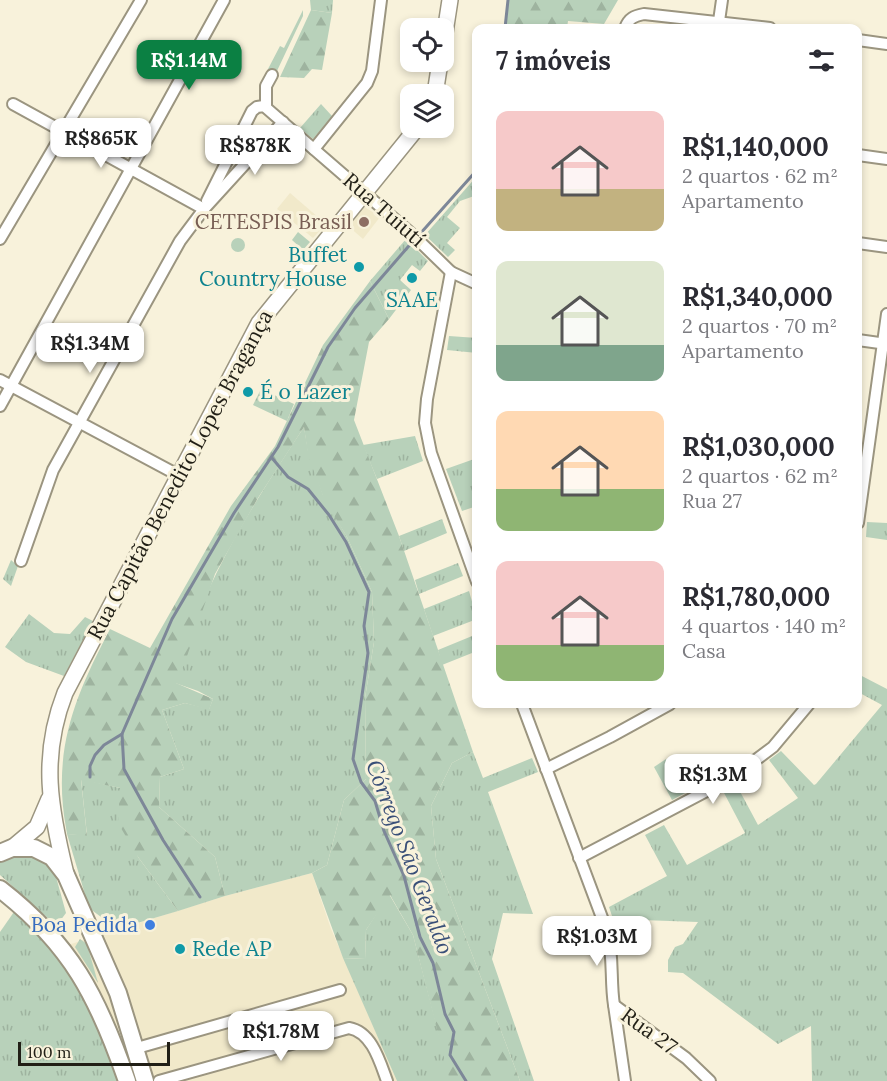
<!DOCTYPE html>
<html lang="pt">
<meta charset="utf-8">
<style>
body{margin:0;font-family:Lora,serif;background:#f2f2f3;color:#2b2b33;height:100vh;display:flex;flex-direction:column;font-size:22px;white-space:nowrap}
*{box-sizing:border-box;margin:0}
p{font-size:20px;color:#7c7c81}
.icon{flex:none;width:33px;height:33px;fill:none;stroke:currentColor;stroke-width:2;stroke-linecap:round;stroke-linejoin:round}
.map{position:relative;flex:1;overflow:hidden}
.drawer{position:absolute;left:472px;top:24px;width:390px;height:684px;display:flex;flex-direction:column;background:#fff;border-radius:12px;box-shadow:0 3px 9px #0003}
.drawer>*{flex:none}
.fabs{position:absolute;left:400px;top:18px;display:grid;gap:12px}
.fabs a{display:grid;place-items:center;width:54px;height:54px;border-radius:12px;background:#fff;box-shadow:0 3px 9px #0003;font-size:30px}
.scale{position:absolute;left:18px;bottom:15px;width:152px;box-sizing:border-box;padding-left:6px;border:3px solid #211f16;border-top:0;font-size:16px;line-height:21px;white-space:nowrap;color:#211f16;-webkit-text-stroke:4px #f8f2db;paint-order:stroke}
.price{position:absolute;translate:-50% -51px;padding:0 14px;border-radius:12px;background:#fff;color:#222;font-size:20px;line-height:39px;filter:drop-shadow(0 2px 3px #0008)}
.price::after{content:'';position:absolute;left:50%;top:36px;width:18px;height:14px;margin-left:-9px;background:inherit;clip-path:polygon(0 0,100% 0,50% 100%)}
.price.on{background:#0b8043;color:#fff}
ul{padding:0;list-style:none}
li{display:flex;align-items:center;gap:18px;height:150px;padding:0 24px}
li span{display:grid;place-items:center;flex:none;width:168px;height:120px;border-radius:12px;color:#555}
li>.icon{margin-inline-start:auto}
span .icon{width:72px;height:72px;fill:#fffc;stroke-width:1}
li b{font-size:26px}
h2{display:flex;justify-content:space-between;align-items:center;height:72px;padding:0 24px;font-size:26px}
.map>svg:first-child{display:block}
.built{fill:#f1e9ca}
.grass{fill:url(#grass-tufts)}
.forest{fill:url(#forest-firs)}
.garden{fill:#b8d1ba}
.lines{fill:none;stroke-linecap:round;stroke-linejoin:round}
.stream{stroke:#7d8798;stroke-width:3}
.minor-casing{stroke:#9b9580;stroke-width:14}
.secondary-casing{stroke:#9b9580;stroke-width:18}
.primary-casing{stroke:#9b9580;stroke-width:20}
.minor{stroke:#fff;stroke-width:10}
.secondary{stroke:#fff;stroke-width:15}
.primary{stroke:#fff;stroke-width:16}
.education-dot{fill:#8d6e63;stroke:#f8f2db;stroke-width:2}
.culture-dot{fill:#0f9aa8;stroke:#f8f2db;stroke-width:2}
.shop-dot{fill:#3f7fe0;stroke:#f8f2db;stroke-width:2}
.labels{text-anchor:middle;stroke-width:6;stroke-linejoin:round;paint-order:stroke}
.street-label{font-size:21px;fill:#211f16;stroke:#f8f2db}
.education-label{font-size:21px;fill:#785e54;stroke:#f8f2db;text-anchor:end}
.culture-label{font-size:21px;fill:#0d838f;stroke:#f8f2db;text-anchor:start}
.shop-label{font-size:21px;fill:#366cbe;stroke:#f8f2db;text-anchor:end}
.water-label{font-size:22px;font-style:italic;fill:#394f78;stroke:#f8f2db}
</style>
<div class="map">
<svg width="887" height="1081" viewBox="0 0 887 1081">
<defs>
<pattern id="grass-tufts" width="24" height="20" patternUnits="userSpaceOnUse" patternTransform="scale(1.5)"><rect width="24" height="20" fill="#b8d1ba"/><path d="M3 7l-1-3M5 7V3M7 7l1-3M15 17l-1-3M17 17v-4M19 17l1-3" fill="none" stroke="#9eb39f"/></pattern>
<pattern id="forest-firs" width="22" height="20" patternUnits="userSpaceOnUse" patternTransform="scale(1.5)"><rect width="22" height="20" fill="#b8d1ba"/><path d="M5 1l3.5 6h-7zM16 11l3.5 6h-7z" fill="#9eb39f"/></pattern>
</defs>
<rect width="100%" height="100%" fill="#f8f2db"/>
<g class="built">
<path d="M290 193 326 224 313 238 277 209Z"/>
<path d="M365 207 380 217 363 239 348 226Z"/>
<path d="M312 873 331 929 397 1081H118L102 1034 55 949 225 896Z"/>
</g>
<g class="grass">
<path d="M310 0H333L332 13 311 10Z"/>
<path d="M321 104 332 116 313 139 300 128Z"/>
<path d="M477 176V195L460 201 447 217 460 228 447 243 455 250 448 257 425 235Z"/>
<circle cx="238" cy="245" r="7"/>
<path d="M406 239 428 261 420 271 412 265 400 280 411 290 389 319 370 281Z"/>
<path d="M449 336 477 338V353L447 350Z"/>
<path d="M261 389 294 404 287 421 253 405Z"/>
<path d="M304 427 308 451 323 495 347 537 372 592 374 642 365 698 366 779 344 800 327 865 312 873 225 896 215 857 159 807 160 777 184 769 162 710 185 703 209 709 213 699 198 691 175 683C192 647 199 607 217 572 242 521 273 474 304 427Z"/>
<path d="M415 436 423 461 377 479 363 445Z"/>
<path d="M477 458V506L462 511 446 469Z"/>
<path d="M442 519 447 533 404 551 399 536Z"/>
<path d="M867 522 887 523V540L866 537Z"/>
<path d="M11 560 18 566 11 586 3 579Z"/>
<path d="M458 563 463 576 419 594 415 580Z"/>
<path d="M469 591 477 619 433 636 424 609Z"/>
<path d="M29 614 54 633 70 634 85 617 93 621 64 676 26 662 5 647Z"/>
<path d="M477 634V651L442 665 438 650Z"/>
<path d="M858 674 887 689V1081H812L811 1026 778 1044 683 973 668 972V960L675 947 683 944 698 922 613 919 609 907 667 876 645 835 664 825 687 865 745 833 723 791 736 784 758 825 798 798 769 760 781 751 814 785 816 784 882 705 858 692Z"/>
<path d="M473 752 483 778 532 758 538 772 488 792 533 914 503 913 492 959 534 1081H520L436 859 431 806 452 763Z"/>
<path d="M666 759 685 793 672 800 654 767Z"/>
<path d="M81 779 120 788 138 857 178 911 117 929 89 908 67 834 87 835Z"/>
<path d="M39 854 55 873 66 913 60 921 50 920 0 875V861L11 855Z"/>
<path d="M389 894 413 935 451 1081H397L343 958 365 959 366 930Z"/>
<path d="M16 909C68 955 96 1016 118 1081H0V932Z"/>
<path d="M80 939 87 944 98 983 75 947Z"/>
<path d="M112 1004 121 1016 141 1081H134Z"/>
</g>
<g class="forest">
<path d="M508 0H618L604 24 568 21 567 28H505Z"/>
<path d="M311 10 332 13 322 70 312 69 304 78 280 77Z"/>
<path d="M370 281 389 319 369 342 354 420 399 536 473 752 452 763 431 806 436 859 520 1081H450L413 935 390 895 366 930 365 959 343 958 312 873 327 865 344 800 366 779 365 698 374 642 372 592 347 537 324 499 308 455 304 427 258 498 215 574 185 662 176 683 213 699 209 710 185 703 162 710 184 769 160 777 159 807 215 857 225 896 178 911 138 857 118 823 120 788 81 780 87 836 67 834 66 828C52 750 75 696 110 629L150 648 231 506 275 446 323 345Z"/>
</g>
<g class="garden">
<path d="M303 10V16L276 73 268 69 280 46 284 48Z"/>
<path d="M298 232 310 242 303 250 292 240Z"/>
</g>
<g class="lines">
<g class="stream">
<path d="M505 28 508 0"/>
<path d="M419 235 477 170"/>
<path d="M272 458 288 477 308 489 329 515 346 542 369 592 364 626 368 653 353 759 361 782 375 801 384 831 404 876 420 937 433 963 445 1014 454 1032 450 1055 466 1081"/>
<path d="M122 734 124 769 163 840 200 897"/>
<path d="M90 777V766L95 755 104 745 122 734 172 619 234 513 278 447 328 347 355 308 414 240"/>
</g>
<defs>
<g id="minor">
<path d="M625 28C629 18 634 16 644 14L770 28"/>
<path d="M718 28 722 0"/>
<path d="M858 40 887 44"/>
<path d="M13 104 204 209"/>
<path d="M266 107V86L272 75"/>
<path d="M314 149 367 83 372 71 381 0"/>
<path d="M858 155 887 159"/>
<path d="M207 201 252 111 257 107 264 106 413 235 451 272 477 284"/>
<path d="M0 239 141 0"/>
<path d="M858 243 887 247"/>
<path d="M451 272 427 399 425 423 431 453 477 582"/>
<path d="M858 340 887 344"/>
<path d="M0 380 178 475"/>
<path d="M0 406 224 0"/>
<path d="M858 523 887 314"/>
<path d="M21 561 53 470 180 241 204 209 283 122"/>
<path d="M522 704 607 931C614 956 610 980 614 1005"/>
<path d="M546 769 610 737 670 704"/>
<path d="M579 858 733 777 773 747 809 704"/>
<path d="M137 1048 340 990"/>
<path d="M159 1081 349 1028C372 1032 380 1062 387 1081"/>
<path d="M625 1081 614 1005 686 1058 710 1081"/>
</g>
<g id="secondary">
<path d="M444 39 450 0"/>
<path d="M435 94 440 62"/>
<path d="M12 848 37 827 49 799"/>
<path d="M66 874C50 809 40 757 65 693L259 323 417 128"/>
</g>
<g id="primary">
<path d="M0 853 12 848H34L52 857 66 875 118 993 145 1081"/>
<path d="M0 889C71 944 98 997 127 1081"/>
</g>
</defs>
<use href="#minor" class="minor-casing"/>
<use href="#secondary" class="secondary-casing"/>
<use href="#primary" class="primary-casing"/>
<use href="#minor" class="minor"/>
<use href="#secondary" class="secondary"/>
<use href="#primary" class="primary"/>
</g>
<circle class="education-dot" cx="364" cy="222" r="6"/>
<g class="culture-dot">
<circle cx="359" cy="267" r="6"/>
<circle cx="412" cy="278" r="6"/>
<circle cx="248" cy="392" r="6"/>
<circle cx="180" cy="949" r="6"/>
</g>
<circle class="shop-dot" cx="150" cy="925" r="6"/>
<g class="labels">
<g class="street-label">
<text transform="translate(384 210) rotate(41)" y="7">Rua Tuiutí</text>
<text transform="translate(180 475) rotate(-62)" y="7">Rua Capitão Benedito Lopes Bragança</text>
<text transform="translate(649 1031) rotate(36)" y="7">Rua 27</text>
</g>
<g class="education-label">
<text x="352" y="229">CETESPIS Brasil</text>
</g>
<g class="culture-label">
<text x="347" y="262" text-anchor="end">Buffet<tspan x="347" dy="24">Country House</tspan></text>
<text x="412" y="307" text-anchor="middle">SAAE</text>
<text x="260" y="399">É o Lazer</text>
<text x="192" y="956">Rede AP</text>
</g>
<g class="shop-label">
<text x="138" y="932">Boa Pedida</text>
</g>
<g class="water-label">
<text transform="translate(410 857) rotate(69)" y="8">Córrego São Geraldo</text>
</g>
</g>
</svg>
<div class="fabs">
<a><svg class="icon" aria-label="locate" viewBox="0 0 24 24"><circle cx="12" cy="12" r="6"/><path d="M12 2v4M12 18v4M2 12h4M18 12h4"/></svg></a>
<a><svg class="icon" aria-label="layers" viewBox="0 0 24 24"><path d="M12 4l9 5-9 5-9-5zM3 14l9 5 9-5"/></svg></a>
</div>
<div class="scale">100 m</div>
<b class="price on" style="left:189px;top:91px">R$1.14M</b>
<b class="price" style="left:101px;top:169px">R$865K</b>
<b class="price" style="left:255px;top:176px">R$878K</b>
<b class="price" style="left:90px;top:374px">R$1.34M</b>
<b class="price" style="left:713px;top:805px">R$1.3M</b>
<b class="price" style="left:597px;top:967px">R$1.03M</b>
<b class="price" style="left:281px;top:1062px">R$1.78M</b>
<section class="drawer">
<h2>7 imóveis<svg class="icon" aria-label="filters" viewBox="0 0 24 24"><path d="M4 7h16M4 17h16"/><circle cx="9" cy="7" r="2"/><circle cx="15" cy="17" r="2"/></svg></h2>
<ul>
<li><span style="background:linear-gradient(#f6c9c9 65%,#c2b280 0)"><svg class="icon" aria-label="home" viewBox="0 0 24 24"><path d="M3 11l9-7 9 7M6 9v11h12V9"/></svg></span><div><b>R$1,140,000</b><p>2 quartos · 62 m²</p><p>Apartamento</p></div></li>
<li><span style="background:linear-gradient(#dfe7d0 70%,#7fa58c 0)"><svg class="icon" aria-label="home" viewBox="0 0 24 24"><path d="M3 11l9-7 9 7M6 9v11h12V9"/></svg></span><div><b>R$1,340,000</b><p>2 quartos · 70 m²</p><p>Apartamento</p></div></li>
<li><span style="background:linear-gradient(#ffd9b3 65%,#8fb573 0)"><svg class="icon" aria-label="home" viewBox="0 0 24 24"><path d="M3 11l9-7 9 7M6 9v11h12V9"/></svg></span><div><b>R$1,030,000</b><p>2 quartos · 62 m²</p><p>Rua 27</p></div></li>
<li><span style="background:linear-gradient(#f6c9c9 70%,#8fb573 0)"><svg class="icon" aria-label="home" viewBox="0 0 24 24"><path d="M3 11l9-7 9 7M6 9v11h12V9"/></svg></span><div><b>R$1,780,000</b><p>4 quartos · 140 m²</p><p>Casa</p></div></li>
</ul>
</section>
</div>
